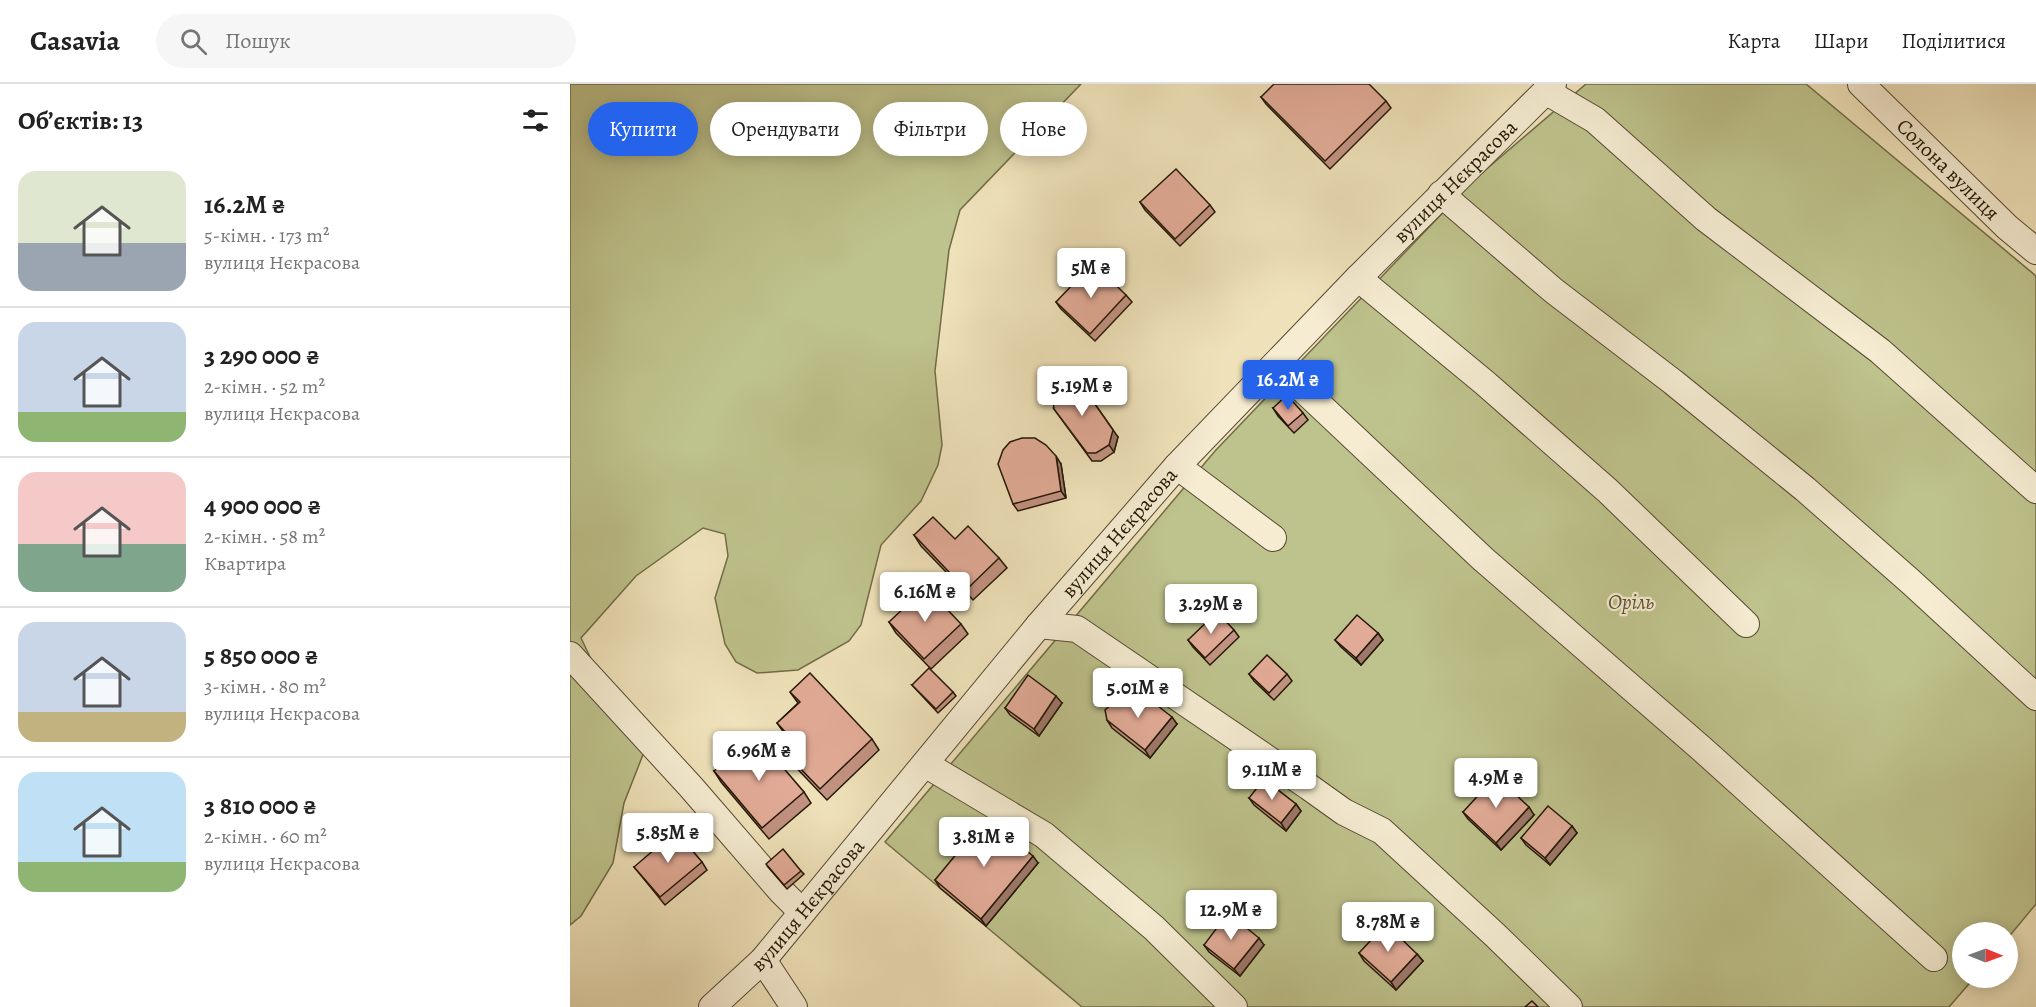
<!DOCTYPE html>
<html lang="uk">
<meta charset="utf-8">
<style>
body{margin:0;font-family:Alegreya,serif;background:#f6f6f6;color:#222;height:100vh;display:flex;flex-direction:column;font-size:22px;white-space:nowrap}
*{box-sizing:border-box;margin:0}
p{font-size:20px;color:#767676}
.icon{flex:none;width:33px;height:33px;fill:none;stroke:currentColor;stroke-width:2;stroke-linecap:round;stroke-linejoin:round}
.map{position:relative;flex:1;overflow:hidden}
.drawer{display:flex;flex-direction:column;background:#fff;width:570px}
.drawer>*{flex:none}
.banner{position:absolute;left:18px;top:18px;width:570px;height:54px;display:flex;gap:12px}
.needle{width:39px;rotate:91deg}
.buttons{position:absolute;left:1382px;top:838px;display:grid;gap:12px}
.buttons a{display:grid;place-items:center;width:66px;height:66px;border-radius:50%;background:#fff;box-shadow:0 3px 15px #0003;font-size:30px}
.price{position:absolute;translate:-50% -51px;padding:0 14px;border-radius:6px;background:#fff;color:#222;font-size:20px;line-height:39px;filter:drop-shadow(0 2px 3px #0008)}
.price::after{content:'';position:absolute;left:50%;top:36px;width:18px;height:14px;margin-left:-9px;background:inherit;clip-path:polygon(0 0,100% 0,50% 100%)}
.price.current{background:#2563eb;color:#fff}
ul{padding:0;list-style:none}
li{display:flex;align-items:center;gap:18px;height:150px;padding:0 18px}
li+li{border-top:2px solid #e0e0e0}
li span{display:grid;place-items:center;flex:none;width:168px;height:120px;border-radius:18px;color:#555}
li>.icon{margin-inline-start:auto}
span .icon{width:72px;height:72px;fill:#fffc;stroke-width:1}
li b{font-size:26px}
h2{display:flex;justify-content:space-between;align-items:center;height:72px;padding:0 18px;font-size:26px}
.pill{padding:0 21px;border-radius:27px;background:#fff;box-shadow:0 3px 15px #0003;font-size:21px;line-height:54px}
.pill.current{background:#2563eb;color:#fff}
header{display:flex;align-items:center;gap:36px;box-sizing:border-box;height:84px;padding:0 30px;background:#fff;border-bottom:2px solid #e0e0e0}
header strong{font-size:28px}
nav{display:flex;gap:33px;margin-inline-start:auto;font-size:21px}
.search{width:420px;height:54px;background:#f6f6f6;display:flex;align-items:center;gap:15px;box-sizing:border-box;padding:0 21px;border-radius:33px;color:#767676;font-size:22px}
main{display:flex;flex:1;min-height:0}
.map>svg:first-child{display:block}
.green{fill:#bec28c;stroke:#716c48;stroke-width:1.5}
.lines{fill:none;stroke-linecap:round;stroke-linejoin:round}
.minor-casing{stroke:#574a32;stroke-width:28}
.minor{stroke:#f5ecd2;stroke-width:26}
.wall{fill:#c29382;stroke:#241705;stroke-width:1.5}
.shaded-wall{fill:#9e786a;stroke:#241705;stroke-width:1.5}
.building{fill:#e2ab97;stroke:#241705;stroke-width:1.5}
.labels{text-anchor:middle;stroke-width:4.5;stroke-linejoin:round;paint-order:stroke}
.street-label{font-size:21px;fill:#241705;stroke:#f5ecd2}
.park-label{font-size:21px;font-style:italic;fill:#5a5334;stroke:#f5ecd2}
</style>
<header>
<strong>Casavia</strong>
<div class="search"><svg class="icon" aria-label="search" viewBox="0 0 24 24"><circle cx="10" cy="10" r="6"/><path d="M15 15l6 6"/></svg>Пошук</div>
<nav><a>Карта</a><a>Шари</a><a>Поділитися</a></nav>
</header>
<main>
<section class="drawer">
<h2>Об’єктів: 13<svg class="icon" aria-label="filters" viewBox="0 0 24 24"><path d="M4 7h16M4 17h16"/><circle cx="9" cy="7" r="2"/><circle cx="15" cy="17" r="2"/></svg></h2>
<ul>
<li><span style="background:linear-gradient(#dfe7d0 60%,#9aa5b1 0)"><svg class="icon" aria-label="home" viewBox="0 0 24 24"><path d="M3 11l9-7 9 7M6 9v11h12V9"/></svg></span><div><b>16.2M ₴</b><p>5-кімн. · 173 m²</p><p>вулиця Нєкрасова</p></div></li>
<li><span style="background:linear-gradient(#c9d6e8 75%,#8fb573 0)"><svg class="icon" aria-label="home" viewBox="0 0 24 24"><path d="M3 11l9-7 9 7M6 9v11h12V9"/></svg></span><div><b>3 290 000 ₴</b><p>2-кімн. · 52 m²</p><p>вулиця Нєкрасова</p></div></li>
<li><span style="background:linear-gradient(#f6c9c9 60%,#7fa58c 0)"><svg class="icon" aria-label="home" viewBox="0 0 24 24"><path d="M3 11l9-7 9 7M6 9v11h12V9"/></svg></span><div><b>4 900 000 ₴</b><p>2-кімн. · 58 m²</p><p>Квартира</p></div></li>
<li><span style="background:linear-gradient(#c9d6e8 75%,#c2b280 0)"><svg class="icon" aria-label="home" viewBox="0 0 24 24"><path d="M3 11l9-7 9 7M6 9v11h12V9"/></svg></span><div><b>5 850 000 ₴</b><p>3-кімн. · 80 m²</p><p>вулиця Нєкрасова</p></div></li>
<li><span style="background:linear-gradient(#bfe0f5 75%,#8fb573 0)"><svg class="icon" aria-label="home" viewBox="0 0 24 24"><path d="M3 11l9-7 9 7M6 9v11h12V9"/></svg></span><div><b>3 810 000 ₴</b><p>2-кімн. · 60 m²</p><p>вулиця Нєкрасова</p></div></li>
</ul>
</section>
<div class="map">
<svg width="1466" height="923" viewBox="0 0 1466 923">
<rect width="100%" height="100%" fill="#efe2ba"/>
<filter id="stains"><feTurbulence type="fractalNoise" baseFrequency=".00333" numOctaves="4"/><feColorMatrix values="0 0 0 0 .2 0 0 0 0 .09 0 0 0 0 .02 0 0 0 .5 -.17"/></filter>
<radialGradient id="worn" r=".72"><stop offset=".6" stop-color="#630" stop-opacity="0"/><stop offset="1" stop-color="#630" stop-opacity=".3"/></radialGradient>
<g class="green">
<path d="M0 0H511L390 126 379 166 365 287 372 361 368 381 351 417 311 461 291 541 279 557 228 586 187 589 166 578 155 560 145 514 158 472 155 450 133 444 66 492 11 554 31 596 76 663 54 719 43 779 11 832 0 841Z"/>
<path d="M1016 0H1236L1466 192V820L1437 855V849H1392V894H1404L1379 923H512L315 758 645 367 906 94Z"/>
</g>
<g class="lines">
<defs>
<g id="minor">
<path id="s1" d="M1291 0 1437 143 1466 167"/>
<path d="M977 8 1025 36 1136 135 1310 267 1466 406"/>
<path d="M871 110 984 207 1103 298 1235 405 1341 498 1466 613"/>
<path d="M788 194 915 299 1038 407 1176 540"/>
<path d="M706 280 913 475 1132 665 1364 874"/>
<path d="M607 382 703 454"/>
<path d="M469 541 507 545 739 703 774 728 812 747 925 851 999 923"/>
<path d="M0 571 121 703 211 807 232 828"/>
<path d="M355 680 474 751 584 844 664 923"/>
<path d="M193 876 224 923"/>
<path id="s2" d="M142 923 193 876 469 541 607 382 788 194 983 0"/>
</g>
</defs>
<use href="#minor" class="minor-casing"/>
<use href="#minor" class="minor"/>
</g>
<g class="wall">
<path d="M691 13 816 17 821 24 760 85 696 20Z"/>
<path d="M570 118 640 121 645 128 610 162 575 126Z"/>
<path d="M556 211 562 218 525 257 491 225 486 218Z"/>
<path d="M703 324 733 329 738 336 724 349 708 332Z"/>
<path d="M484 325 548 353 544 368 531 377H522Z"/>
<path d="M491 380 496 414 448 427 443 420Z"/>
<path d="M344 451 429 474 437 484 403 516 351 462Z"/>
<path d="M319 538 391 540 398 550 361 585 326 549Z"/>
<path d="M664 546 669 553 640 581 623 563 618 556Z"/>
<path d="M808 549 813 556 791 581 771 563 765 556Z"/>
<path d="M679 590H717L722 597 704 616 684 597Z"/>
<path d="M342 601 383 608 386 612 368 629Z"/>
<path d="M220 608 302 655 309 666 257 716 216 673 209 662 218 654 207 639 228 619Z"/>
<path d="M492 619 469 652 440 631 435 624Z"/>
<path d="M537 636 607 640 580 674 542 644Z"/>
<path d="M144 687 234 708 241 719 199 755 151 698Z"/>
<path d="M679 714 726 720 731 727 716 747 684 721Z"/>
<path d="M893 728 964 731 931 766 898 735Z"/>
<path d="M1002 742 1007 749 980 781 956 761 951 754Z"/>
<path d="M132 778 137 786 95 821 64 783Z"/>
<path d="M468 779 416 842 370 804 365 796Z"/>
<path d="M198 783 231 787 234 790 217 805Z"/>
<path d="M634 861H694L670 892 639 868Z"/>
<path d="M789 869 847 870 853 877 826 906 794 877Z"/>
</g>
<g class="shaded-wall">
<path d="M518 310 548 353 544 368 539 361Z"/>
<path d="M486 372 491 380 496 414 491 407Z"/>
<path d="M808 549 813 556 791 581 786 574Z"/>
<path d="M486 612 492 619 469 652 464 645Z"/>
<path d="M602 633 607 640 580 674 575 666Z"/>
<path d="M726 720 731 727 716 747 711 739Z"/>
<path d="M959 723 964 731 931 766 926 759Z"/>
<path d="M1002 742 1007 749 980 781 975 774Z"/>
<path d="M463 772 468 779 416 842 411 835Z"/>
<path d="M689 854 694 861 670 892 664 885Z"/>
<path d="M847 870 853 877 826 906 821 898Z"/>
</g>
<g class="building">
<path d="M704 0H799L816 17 755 77 691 13Z"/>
<path d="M606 85 640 121 605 155 570 118Z"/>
<path d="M523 179 556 211 520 250 486 218Z"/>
<path d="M496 296 513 303 543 346 539 361 526 369H517L484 325 482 305Z"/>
<path d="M717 311 733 329 718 342 703 324Z"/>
<path d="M452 354H465L476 361 486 372 491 407 443 420 428 380 433 366 440 358Z"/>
<path d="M363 433 385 455 398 442 429 474 396 506 344 451Z"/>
<path d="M356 503 391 540 354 575 319 538Z"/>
<path d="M647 528 664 546 635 574 618 556Z"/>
<path d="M787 531 808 549 786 574 765 556Z"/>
<path d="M697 571 717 590 699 609 679 590Z"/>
<path d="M359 584 383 608 366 625 342 601Z"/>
<path d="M240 589 302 655 250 705 209 662 219 652 207 639 230 618 220 608Z"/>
<path d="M458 591 486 612 464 645 435 624Z"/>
<path d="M569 607 602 633 575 666 537 636 535 626 544 618H560Z"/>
<path d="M186 652 234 708 192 744 144 687Z"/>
<path d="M926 692 959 723 926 759 893 728Z"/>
<path d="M694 695 726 720 711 739 679 714Z"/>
<path d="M978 722 1002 742 975 774 951 754Z"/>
<path d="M416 734 463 772 411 835 365 796Z"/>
<path d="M106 747 132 778 90 813 64 783Z"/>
<path d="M213 765 231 787 214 801 196 780Z"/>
<path d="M658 829 689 854 664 885 634 861Z"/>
<path d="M816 840 847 870 821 898 789 869Z"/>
<path d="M962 917 968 923H955Z"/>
</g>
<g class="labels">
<g class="street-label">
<text dy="7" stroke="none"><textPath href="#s1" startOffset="122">Солона вулиця</textPath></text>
<text dy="7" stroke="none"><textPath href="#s2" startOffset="1112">вулиця Нєкрасова</textPath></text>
<text dy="7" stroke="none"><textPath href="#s2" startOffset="626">вулиця Нєкрасова</textPath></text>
<text dy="7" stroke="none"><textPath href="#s2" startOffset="140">вулиця Нєкрасова</textPath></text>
</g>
<g class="park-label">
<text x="1061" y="525">Оріль</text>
</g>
</g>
<rect width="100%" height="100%" filter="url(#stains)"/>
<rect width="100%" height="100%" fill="url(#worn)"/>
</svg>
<div class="buttons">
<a><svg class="needle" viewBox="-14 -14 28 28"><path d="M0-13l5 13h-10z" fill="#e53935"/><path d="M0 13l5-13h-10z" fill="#767676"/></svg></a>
</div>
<b class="price" style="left:521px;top:215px">5M ₴</b>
<b class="price current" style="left:718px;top:327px">16.2M ₴</b>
<b class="price" style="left:512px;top:333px">5.19M ₴</b>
<b class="price" style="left:355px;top:539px">6.16M ₴</b>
<b class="price" style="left:641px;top:551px">3.29M ₴</b>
<b class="price" style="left:568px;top:635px">5.01M ₴</b>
<b class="price" style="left:189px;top:698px">6.96M ₴</b>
<b class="price" style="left:702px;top:717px">9.11M ₴</b>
<b class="price" style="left:926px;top:725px">4.9M ₴</b>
<b class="price" style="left:98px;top:780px">5.85M ₴</b>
<b class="price" style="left:414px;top:784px">3.81M ₴</b>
<b class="price" style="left:661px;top:857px">12.9M ₴</b>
<b class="price" style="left:818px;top:869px">8.78M ₴</b>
<div class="banner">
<a class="pill current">Купити</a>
<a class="pill">Орендувати</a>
<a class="pill">Фільтри</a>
<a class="pill">Нове</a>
</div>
</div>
</main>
